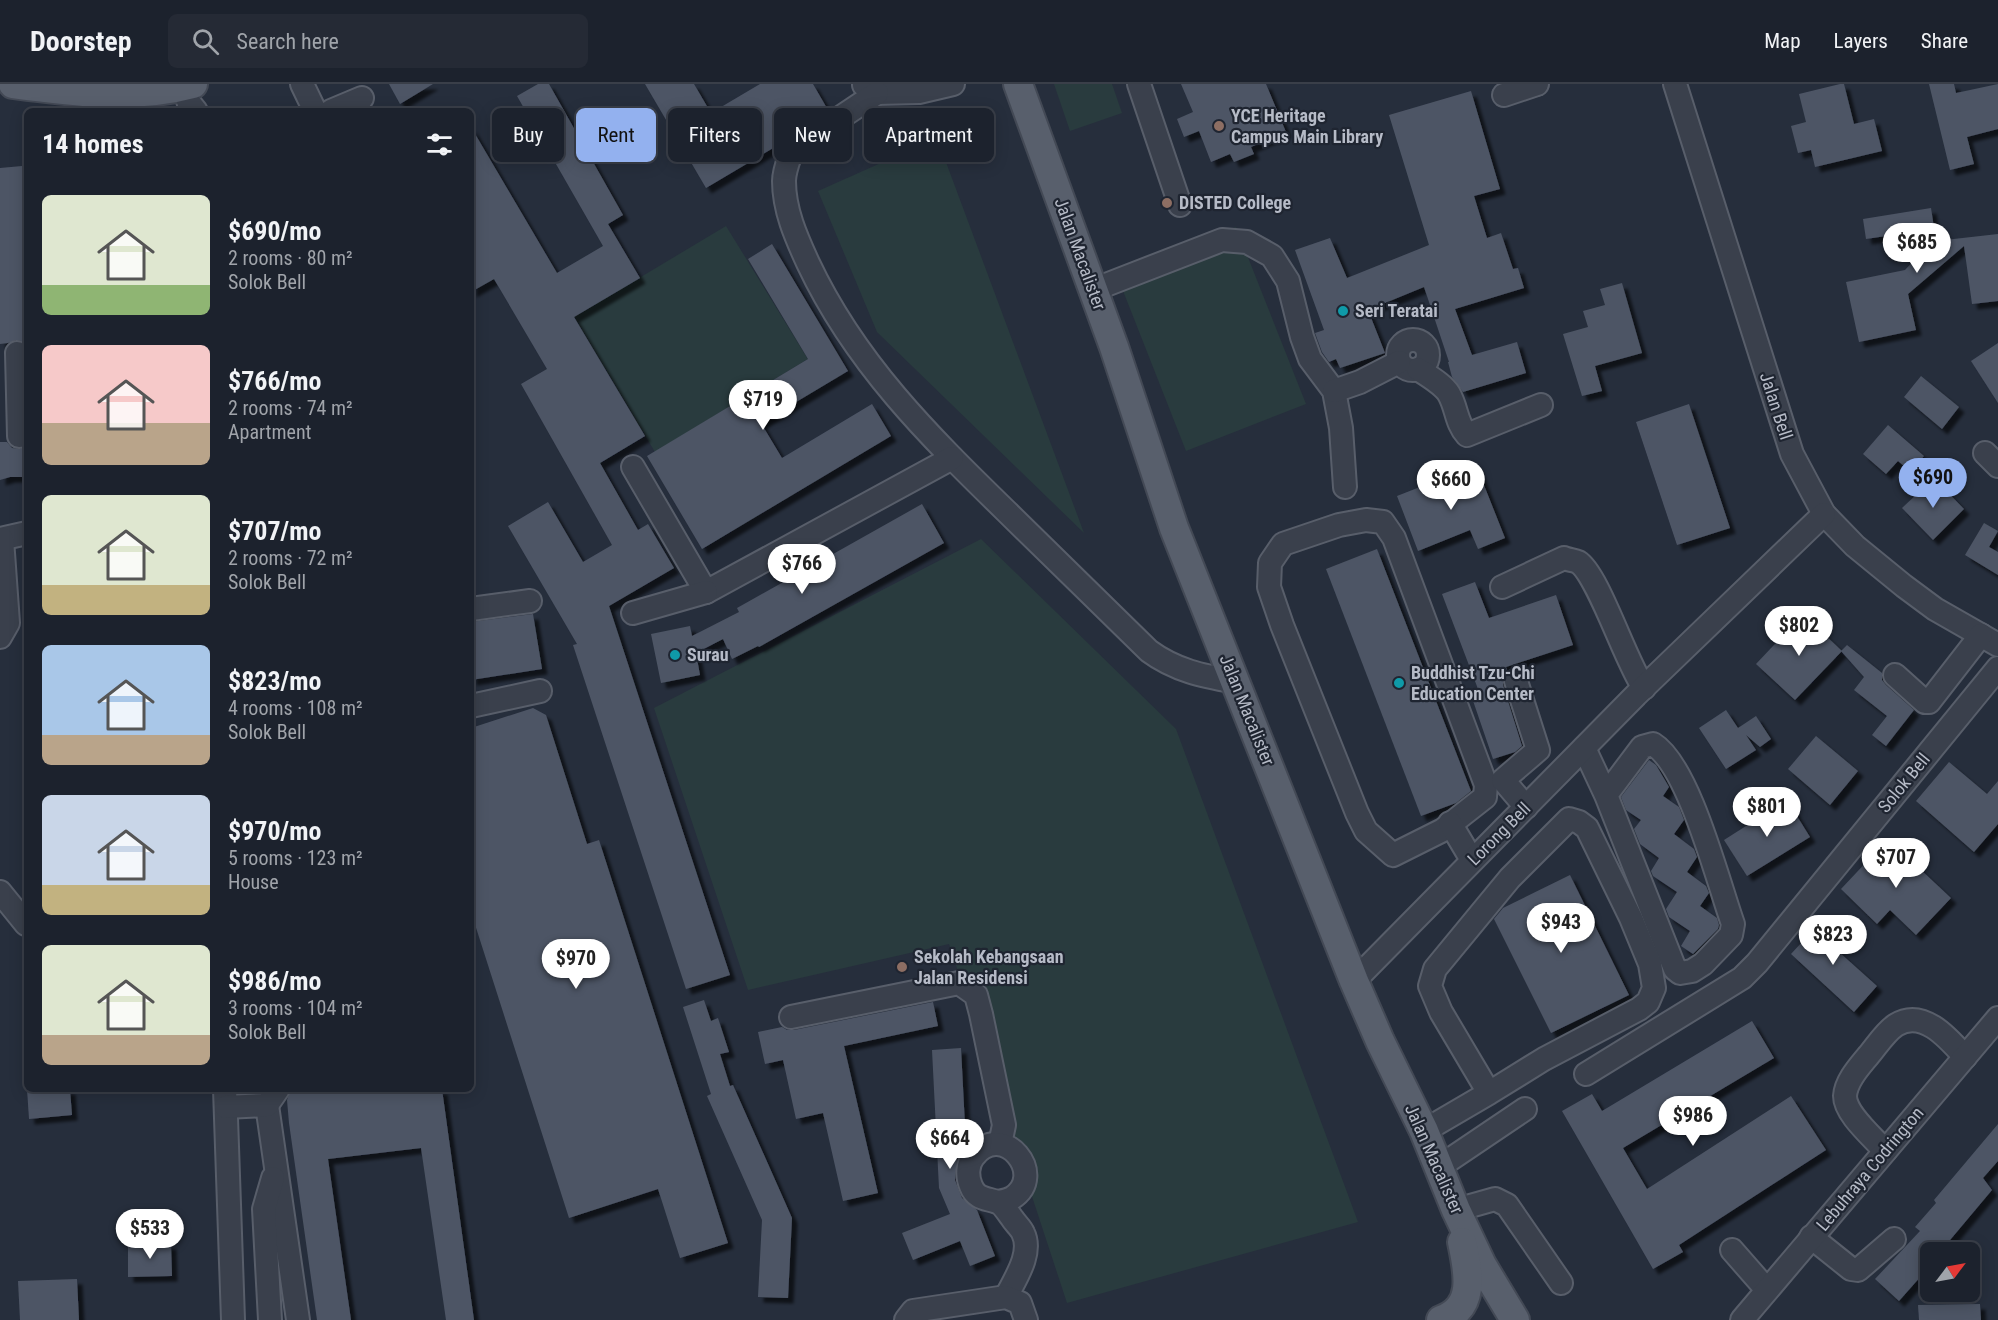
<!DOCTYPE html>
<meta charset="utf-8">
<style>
body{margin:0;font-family:"Roboto Condensed",sans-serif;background:#252a35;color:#f1f3f6;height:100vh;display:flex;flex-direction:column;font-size:22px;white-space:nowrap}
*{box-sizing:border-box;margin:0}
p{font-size:20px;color:#a0a4aa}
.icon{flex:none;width:33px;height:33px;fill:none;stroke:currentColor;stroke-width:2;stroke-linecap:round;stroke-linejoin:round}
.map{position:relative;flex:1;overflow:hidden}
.panel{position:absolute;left:24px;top:24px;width:450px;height:984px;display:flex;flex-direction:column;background:#1c222d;border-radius:9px;box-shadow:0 3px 15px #0003,0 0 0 2px #3a3f49}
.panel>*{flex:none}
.guide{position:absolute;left:492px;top:24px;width:570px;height:54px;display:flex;gap:12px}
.needle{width:39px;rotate:58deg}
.controls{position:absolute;left:1920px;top:1158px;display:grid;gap:12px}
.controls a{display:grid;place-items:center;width:60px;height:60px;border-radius:9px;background:#1c222d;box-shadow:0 3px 15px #0003,0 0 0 2px #3a3f49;font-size:30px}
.price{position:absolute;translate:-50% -51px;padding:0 14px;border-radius:21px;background:#fff;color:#222;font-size:20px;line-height:39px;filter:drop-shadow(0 2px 3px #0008)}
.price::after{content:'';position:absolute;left:50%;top:36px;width:18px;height:14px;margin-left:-9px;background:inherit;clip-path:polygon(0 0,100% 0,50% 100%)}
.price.on{background:#93b1ef;color:#111}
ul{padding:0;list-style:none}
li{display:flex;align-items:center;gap:18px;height:150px;padding:0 18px}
li span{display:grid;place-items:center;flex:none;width:168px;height:120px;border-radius:9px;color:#555}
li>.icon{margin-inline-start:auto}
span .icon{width:72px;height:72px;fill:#fffc;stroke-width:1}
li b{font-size:26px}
h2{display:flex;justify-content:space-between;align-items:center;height:72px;padding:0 18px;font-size:26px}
.tag{padding:0 21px;border-radius:9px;background:#1c222d;box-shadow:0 3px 15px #0003,0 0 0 2px #3a3f49;font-size:21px;line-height:54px}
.tag.on{background:#93b1ef;color:#111}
header{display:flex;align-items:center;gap:36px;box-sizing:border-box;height:84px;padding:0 30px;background:#1c222d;border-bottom:2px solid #3a3f49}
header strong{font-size:28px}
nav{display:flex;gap:33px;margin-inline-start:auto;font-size:21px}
.search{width:420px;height:54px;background:#252a35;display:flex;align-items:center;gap:15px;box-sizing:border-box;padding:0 21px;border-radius:9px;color:#a0a4aa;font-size:22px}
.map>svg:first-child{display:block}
.green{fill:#293b3e}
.building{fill:#4d5565;filter:url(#shadow)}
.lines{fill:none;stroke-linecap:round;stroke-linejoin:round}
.minor-casing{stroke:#585e6a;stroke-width:26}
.major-casing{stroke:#434955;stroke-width:32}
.minor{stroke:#3a404c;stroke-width:22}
.major{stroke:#585f6c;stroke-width:28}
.education-dot{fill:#8d6e63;stroke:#1f2531;stroke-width:2}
.culture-dot{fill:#0f9aa8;stroke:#1f2531;stroke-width:2}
.labels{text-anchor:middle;stroke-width:4.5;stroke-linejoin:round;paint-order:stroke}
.poi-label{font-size:18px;font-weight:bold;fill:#b6bbc7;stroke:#1f2531;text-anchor:start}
.street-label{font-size:18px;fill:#b6bbc7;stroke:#1f2531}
</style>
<header>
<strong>Doorstep</strong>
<div class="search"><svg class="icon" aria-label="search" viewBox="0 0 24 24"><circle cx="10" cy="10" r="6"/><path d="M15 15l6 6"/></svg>Search here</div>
<nav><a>Map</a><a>Layers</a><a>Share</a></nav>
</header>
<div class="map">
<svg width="1998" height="1236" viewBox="0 0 1998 1236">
<defs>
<filter id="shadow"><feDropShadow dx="5.5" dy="5.5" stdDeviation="1.5" flood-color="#0009"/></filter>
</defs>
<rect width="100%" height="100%" fill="#262e3c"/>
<g class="green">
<path d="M1054 0H1112L1122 29 1070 47Z"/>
<path d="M937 54 1084 449 877 248 818 107Z"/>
<path d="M726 142 808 275 655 368 574 233Z"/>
<path d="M1236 143 1306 320 1186 367 1116 189Z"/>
<path d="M981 455 1176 645 1358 1138 1067 1219 949 860 748 906 654 624Z"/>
</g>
<g class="building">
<path d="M389 0H433L400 20Z"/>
<path d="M538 0H549L623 131 608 140 640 194 574 233 645 352 600 379 638 446 648 440 674 484 609 522 730 891 686 905 573 561 577 560 508 442 548 418 583 478 612 461 521 300 547 285 494 195 471 208V43L557 189 603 162 517 12Z"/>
<path d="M645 0H694L711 29 760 0H813L828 26 784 55 780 60 706 104Z"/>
<path d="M1181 0H1266L1286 48 1251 63 1254 70 1234 78 1230 70 1211 78 1199 47 1184 53 1177 35 1193 28Z"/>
<path d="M1840 0H1844L1854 40 1874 35 1882 67 1815 83 1811 66 1798 69 1791 42 1806 38 1799 10Z"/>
<path d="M1929 0H1954L1956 9 1998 0V45L1967 53 1974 80 1950 86Z"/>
<path d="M1471 7 1500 105 1474 112 1487 154 1501 149 1513 185 1518 184 1524 204 1455 225 1472 271 1517 258 1526 289 1463 308 1452 293 1448 278H1449L1424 203 1368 226 1385 269 1340 284 1336 275 1329 278 1322 268 1315 249 1324 246 1295 166 1330 154 1347 194 1429 161 1389 31Z"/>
<path d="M22 82 27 148V258L16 256 8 259 0 260V84Z"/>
<path d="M1931 124 1936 157 1998 150V217L1972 220 1964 162 1908 210 1916 246 1859 258 1846 198 1905 186 1917 173 1913 148 1866 155 1863 135Z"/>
<path d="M772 160 848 287 761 339 782 374 872 320 891 352 702 465 647 372 808 275 748 175Z"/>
<path d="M1622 199 1642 269 1595 282 1602 307 1582 312 1563 250 1588 243 1583 227 1605 221 1600 205Z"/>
<path d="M1998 259V319L1971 277Z"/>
<path d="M1921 292 1959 323 1942 345 1904 313Z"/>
<path d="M1689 320 1730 444 1677 461 1636 338Z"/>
<path d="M1888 341 1924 372 1911 388 1898 377 1886 390 1863 370Z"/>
<path d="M0 358H7L12 364 19 365 27 363V393H10L0 396Z"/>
<path d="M1476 381 1505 454 1478 465 1470 446 1418 467 1397 412Z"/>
<path d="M1934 394 1964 425 1933 456 1902 424Z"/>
<path d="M922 420 944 459 759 563 758 562 732 575 723 555 696 569 700 591 661 599 651 550 690 542 692 552 739 528 737 524Z"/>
<path d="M1984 439 1998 447 1989 463 1998 468V491L1965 471Z"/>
<path d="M1377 465 1471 707 1456 719 1421 732 1326 485Z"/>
<path d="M1475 498 1489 534 1556 511 1573 561 1506 583 1507 587 1503 594V601L1522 662 1515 668 1493 675 1470 608 1478 605 1442 510Z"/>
<path d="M533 530 542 585 471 596V538Z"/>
<path d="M1803 530 1842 567 1795 616 1756 580Z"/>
<path d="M1847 561 1882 589V596L1886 601 1914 626 1886 662 1872 651 1887 632 1854 606 1864 593 1841 567Z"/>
<path d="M533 624 546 631 587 760 599 756 728 1159 680 1174 658 1105 569 1134 471 828V644Z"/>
<path d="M1726 626 1738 644 1756 632 1771 655 1760 663 1746 651 1756 666 1726 685 1699 644Z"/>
<path d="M1816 652 1858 687 1830 721 1788 685Z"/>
<path d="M1649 676 1656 681 1669 703 1663 712 1679 723 1684 736 1674 750 1694 765 1697 773 1687 788 1706 802 1709 809 1700 822 1717 834 1719 841 1718 845 1693 870 1681 862 1690 847 1669 833 1666 825 1677 808 1653 792 1651 787 1659 774 1640 760 1634 745 1641 736 1626 726 1621 713Z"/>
<path d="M1949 678 1987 710 1998 697V740L1974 768 1916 717Z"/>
<path d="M1787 716 1810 753 1747 792 1724 756Z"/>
<path d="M1888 755 1951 814 1916 851 1890 826 1877 840 1841 805Z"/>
<path d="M1570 791 1629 911 1551 949 1494 835 1503 824Z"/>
<path d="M1826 832 1842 846 1829 859 1877 902 1854 928 1791 870Z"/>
<path d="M704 916 711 937 718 934 729 968 720 970 730 1002 733 1001 792 1134 788 1214 758 1213 762 1136 707 1012 711 1010 683 923Z"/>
<path d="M933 918 938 942 844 962 878 1109 843 1117 823 1029 796 1035 783 976 765 980 758 948 782 943 787 946H794Z"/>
<path d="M1752 937 1774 974 1623 1064 1647 1105 1791 1012 1826 1066 1679 1161 1683 1168 1653 1185 1562 1027 1592 1010 1602 1027Z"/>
<path d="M961 964 966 1061 957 1075 955 1096 962 1114 977 1126 995 1172 970 1182 960 1157 913 1176 902 1149 950 1130 939 1104 932 966Z"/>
<path d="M27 1005H70L72 1031 29 1035Z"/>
<path d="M291 1005H442L474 1236H446L421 1064 328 1075 351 1236H317L289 1039 287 1016Z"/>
<path d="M1998 1040V1077L1983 1094 1992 1106 1940 1168H1930V1182L1899 1217 1875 1195 1920 1147 1915 1143 1936 1119 1934 1116Z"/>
<path d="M128 1160H171L172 1192 128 1193Z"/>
<path d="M77 1195 79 1236H20L18 1197Z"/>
<path d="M1980 1220 1981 1236H1919L1918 1221Z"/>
</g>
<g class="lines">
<defs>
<g id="minor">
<path d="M302 0 315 27"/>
<path d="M1139 0 1180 121"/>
<path d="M1675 0 1792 370 1824 430 1855 462 1904 502 1935 525 1998 561"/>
<path d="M864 1 877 9 919 8 953 0"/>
<path d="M185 2 188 17 196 27"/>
<path d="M877 9 792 66C789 75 784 87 784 97 784 126 796 153 808 179 855 279 928 351 1006 427 1054 474 1101 520 1149 567 1176 587 1204 592 1236 598"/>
<path d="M1504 11 1537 0"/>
<path d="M331 27 362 14"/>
<path d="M1093 206 1222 156 1247 158 1272 172 1288 197 1302 253 1310 275 1334 307 1341 344 1345 403"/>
<circle cx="1413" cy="271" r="15"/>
<path d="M17 269 19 352"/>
<path d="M1418 285C1428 292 1443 300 1449 310 1457 324 1456 339 1467 351L1541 321"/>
<path d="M1334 307 1360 298 1399 278"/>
<path d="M1985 369 1998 382"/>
<path d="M633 383 706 508 952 374"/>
<path d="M1366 436 1383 438 1394 454 1486 701 1485 713 1443 746 1393 771 1366 747 1357 729 1282 541 1269 503 1270 479 1283 460 1339 441Z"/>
<path d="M0 455 27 449"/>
<path d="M1502 503 1564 474C1568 476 1574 476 1578 478 1598 490 1626 579 1644 604"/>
<path d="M471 525 530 517"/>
<path d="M633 529 706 508"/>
<path d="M0 553 8 539 2 455"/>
<path d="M1895 591 1925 618H1929L1981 551"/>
<path d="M1516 597 1538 666 1503 696 1526 723"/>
<path d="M471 622 540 607"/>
<path d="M1584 664 1606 711 1675 885 1680 889 1692 887 1703 880 1731 851 1733 840C1718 798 1689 682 1653 660L1642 663 1606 711"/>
<path d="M1450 739 1472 776"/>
<path d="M0 808 26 840"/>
<path d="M1354 897 1636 611 1824 430"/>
<path d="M791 933 959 899 976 911 981 930 1004 1041 1000 1060"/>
<path d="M1586 990 1742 894 1757 879 1998 584"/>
<path d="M225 1005 233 1236"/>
<path d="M267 1021 298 1236"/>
<path d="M226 1023 267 1021 278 1005"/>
<path d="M1424 1047 1489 1009 1441 928 1430 902 1435 885 1510 794 1569 735 1579 738 1587 744 1631 834 1650 880 1654 904 1648 918 1639 925 1544 975 1489 1009"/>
<path d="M1885 1067C1873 1053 1845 1030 1845 1012 1846 997 1859 983 1868 972 1876 963 1885 948 1896 941 1923 924 1949 955 1965 973"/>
<path d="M1439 1083 1525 1025"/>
<path d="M999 1118C1003 1117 1008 1116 1012 1114 1048 1091 1003 1036 974 1072 967 1080 967 1093 971 1102 976 1115 986 1114 997 1118 1003 1120 1008 1129 1012 1134 1015 1139 1021 1144 1023 1149 1033 1169 1015 1195 1006 1213"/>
<path d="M1456 1126 1495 1115 1507 1121 1561 1199"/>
<path d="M1811 1153 1851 1185 1858 1186 1894 1155"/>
<path d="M1732 1166 1767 1206"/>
<path d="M270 1236 264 1125 273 1094"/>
<path d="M906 1236 913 1227 1006 1213 1020 1219 1026 1236"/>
<path d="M1742 1236 1998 934"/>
</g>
<g id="major">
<path d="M13 0C73 8 133 16 193 0"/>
<path d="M1018 0 1114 263 1174 444 1354 897 1380 957 1424 1047 1456 1126 1482 1181 1515 1236"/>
<path d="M1441 1236C1477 1223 1468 1187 1462 1158"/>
</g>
</defs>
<use href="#minor" class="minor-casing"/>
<use href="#major" class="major-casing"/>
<use href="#minor" class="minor"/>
<use href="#major" class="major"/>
</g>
<g class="education-dot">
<circle cx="1219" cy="42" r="6"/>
<circle cx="1167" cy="119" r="6"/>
<circle cx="902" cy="883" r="6"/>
</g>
<g class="culture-dot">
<circle cx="1343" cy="227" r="6"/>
<circle cx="675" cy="571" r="6"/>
<circle cx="1399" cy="599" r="6"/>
</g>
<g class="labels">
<g class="poi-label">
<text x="1231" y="38">YCE Heritage<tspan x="1231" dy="21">Campus Main Library</tspan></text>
<text x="1179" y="125">DISTED College</text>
<text x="1355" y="233">Seri Teratai</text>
<text x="687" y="577">Surau</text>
<text x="1411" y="595">Buddhist Tzu-Chi<tspan x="1411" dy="21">Education Center</tspan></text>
<text x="914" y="879">Sekolah Kebangsaan<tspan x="914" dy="21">Jalan Residensi</tspan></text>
</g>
<g class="street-label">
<text transform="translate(1080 170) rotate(70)" y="6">Jalan Macalister</text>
<text transform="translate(1776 322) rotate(72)" y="6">Jalan Bell</text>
<text transform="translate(1247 626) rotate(68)" y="6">Jalan Macalister</text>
<text transform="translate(1904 699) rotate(-51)" y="6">Solok Bell</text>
<text transform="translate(1499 750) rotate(-45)" y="6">Lorong Bell</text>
<text transform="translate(1434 1075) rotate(66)" y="6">Jalan Macalister</text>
<text transform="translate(1870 1085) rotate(-50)" y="6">Lebuhraya Codrington</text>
</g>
</g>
</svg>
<div class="controls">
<a><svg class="needle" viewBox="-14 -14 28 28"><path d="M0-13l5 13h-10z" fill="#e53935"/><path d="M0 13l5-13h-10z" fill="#a0a4aa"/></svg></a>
</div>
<b class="price" style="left:1917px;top:190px">$685</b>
<b class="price" style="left:763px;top:347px">$719</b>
<b class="price on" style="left:1933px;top:425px">$690</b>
<b class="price" style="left:1451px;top:427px">$660</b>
<b class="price" style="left:802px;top:511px">$766</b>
<b class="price" style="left:1799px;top:573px">$802</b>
<b class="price" style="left:1767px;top:754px">$801</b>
<b class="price" style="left:1896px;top:805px">$707</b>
<b class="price" style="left:1561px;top:870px">$943</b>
<b class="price" style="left:1833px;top:882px">$823</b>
<b class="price" style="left:576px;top:906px">$970</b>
<b class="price" style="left:1693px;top:1063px">$986</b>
<b class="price" style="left:950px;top:1086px">$664</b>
<b class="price" style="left:150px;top:1176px">$533</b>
<div class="guide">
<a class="tag">Buy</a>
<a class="tag on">Rent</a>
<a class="tag">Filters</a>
<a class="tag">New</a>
<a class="tag">Apartment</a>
</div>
<section class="panel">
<h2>14 homes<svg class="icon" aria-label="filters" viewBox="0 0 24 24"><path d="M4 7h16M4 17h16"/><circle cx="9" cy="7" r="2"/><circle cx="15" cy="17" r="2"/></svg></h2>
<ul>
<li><span style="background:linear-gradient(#dfe7d0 75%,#8fb573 0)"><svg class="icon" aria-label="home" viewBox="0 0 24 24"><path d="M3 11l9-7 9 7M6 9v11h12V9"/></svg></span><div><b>$690/mo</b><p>2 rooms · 80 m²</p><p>Solok Bell</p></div></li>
<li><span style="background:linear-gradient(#f6c9c9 65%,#b9a48a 0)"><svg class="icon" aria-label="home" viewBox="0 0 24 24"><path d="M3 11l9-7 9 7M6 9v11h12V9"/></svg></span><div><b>$766/mo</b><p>2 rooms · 74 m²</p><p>Apartment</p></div></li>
<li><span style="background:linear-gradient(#dfe7d0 75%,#c2b280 0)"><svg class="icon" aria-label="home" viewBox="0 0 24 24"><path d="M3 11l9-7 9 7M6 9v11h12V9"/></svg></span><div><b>$707/mo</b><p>2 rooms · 72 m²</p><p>Solok Bell</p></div></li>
<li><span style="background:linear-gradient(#a9c7e8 75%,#b9a48a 0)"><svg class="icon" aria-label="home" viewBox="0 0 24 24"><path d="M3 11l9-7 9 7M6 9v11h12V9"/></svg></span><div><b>$823/mo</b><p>4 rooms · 108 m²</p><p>Solok Bell</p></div></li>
<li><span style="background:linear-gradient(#c9d6e8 75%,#c2b280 0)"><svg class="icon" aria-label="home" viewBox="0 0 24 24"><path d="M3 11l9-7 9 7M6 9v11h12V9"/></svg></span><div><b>$970/mo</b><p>5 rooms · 123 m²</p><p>House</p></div></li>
<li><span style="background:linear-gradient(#dfe7d0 75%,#b9a48a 0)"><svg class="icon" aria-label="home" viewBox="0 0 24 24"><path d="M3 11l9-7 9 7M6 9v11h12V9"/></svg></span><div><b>$986/mo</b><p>3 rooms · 104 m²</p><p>Solok Bell</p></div></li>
</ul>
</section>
</div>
